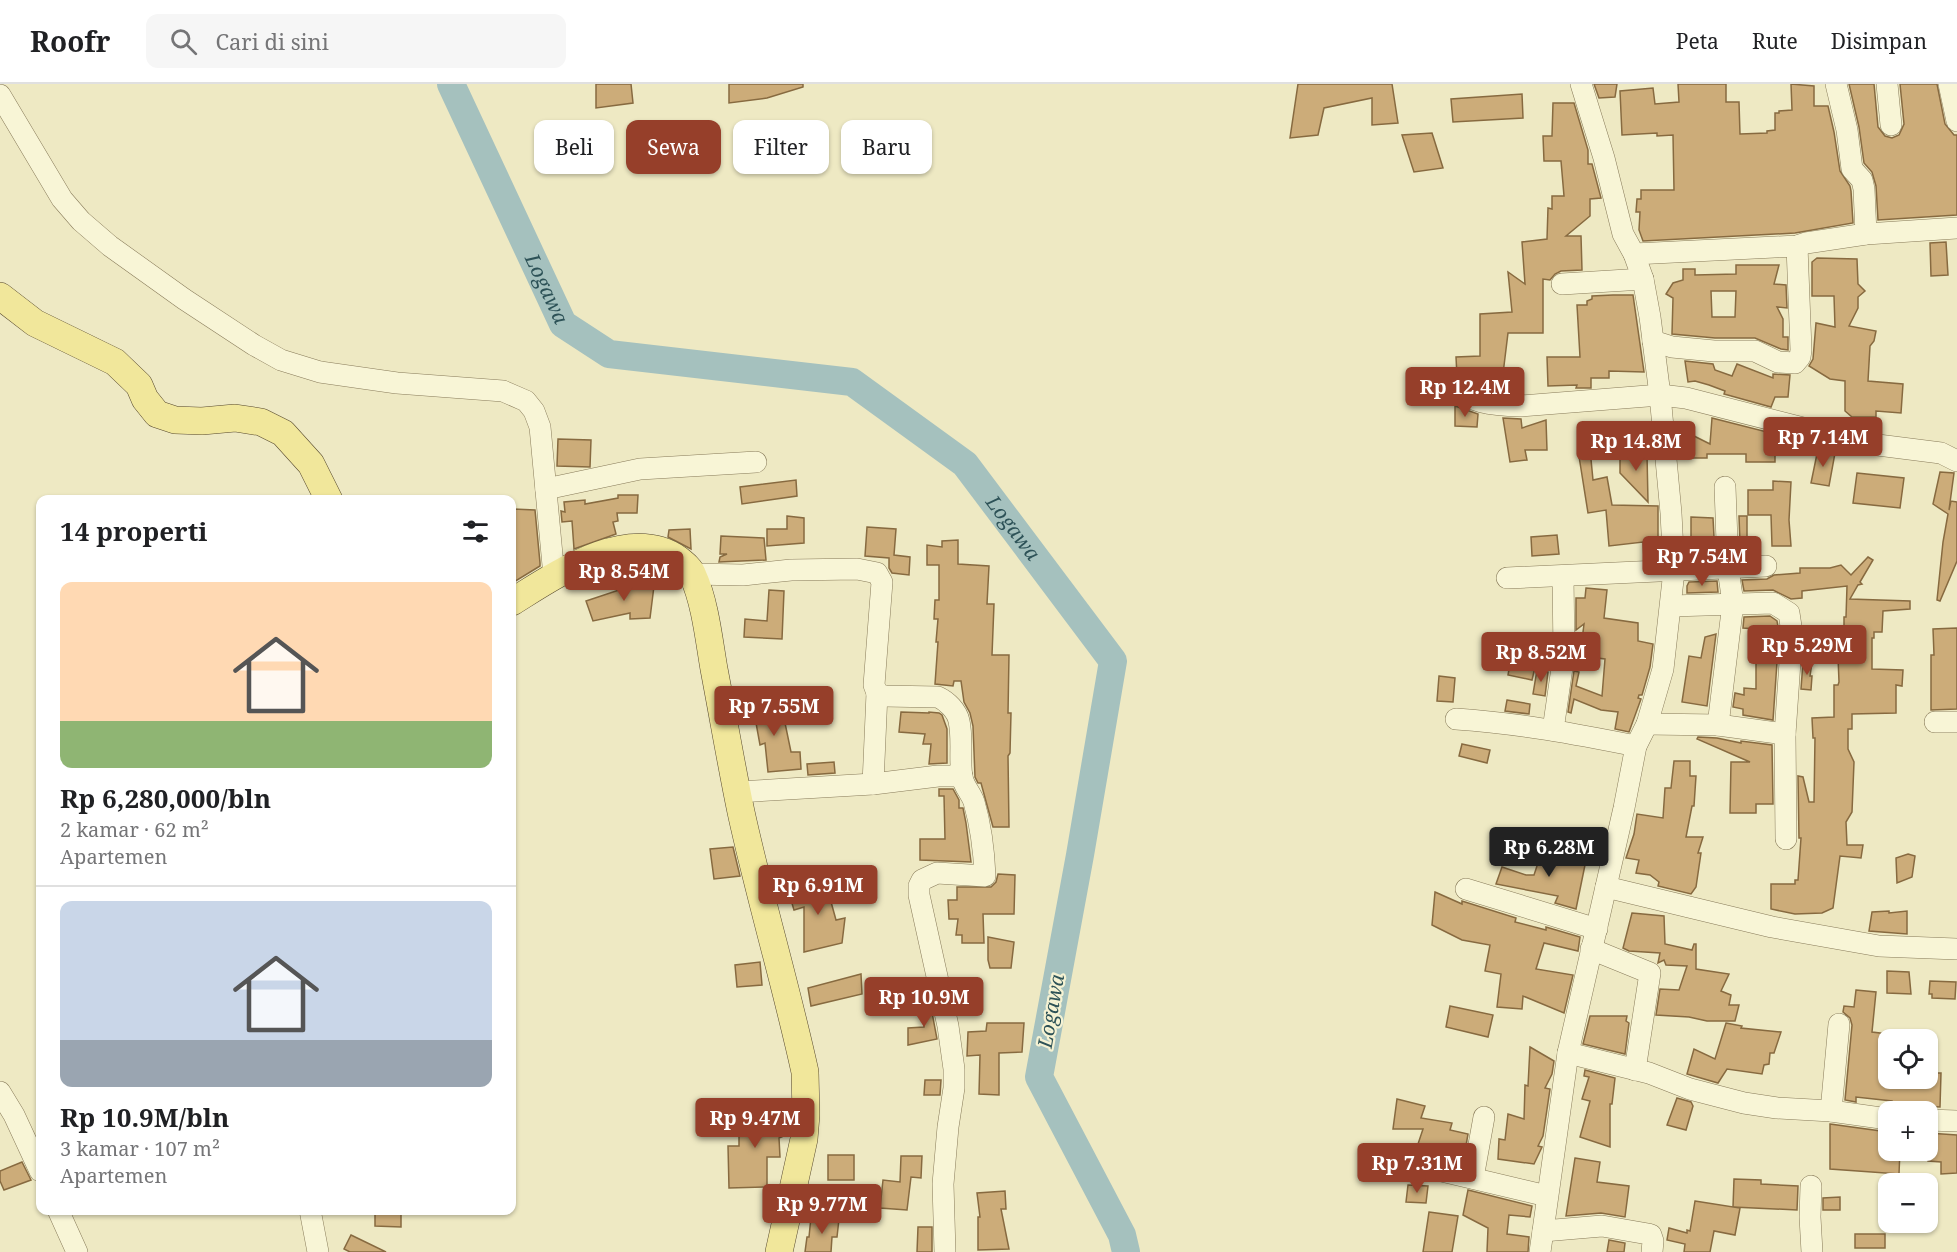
<!DOCTYPE html>
<html lang="id">
<meta charset="utf-8">
<style>
body{margin:0;font-family:"Noto Serif",serif;background:#f6f6f6;color:#202124;height:100vh;display:flex;flex-direction:column;font-size:22px;white-space:nowrap}
*{box-sizing:border-box;margin:0}
p{font-size:20px;color:#757577}
.icon{flex:none;width:33px;height:33px;fill:none;stroke:currentColor;stroke-width:2;stroke-linecap:round;stroke-linejoin:round}
.map{position:relative;flex:1;overflow:hidden}
.details{position:absolute;left:36px;top:411px;width:480px;height:720px;display:flex;flex-direction:column;background:#fff;border-radius:12px;box-shadow:0 2px 4px #0004}
.details>*{flex:none}
.guide{position:absolute;left:534px;top:36px;width:570px;height:54px;display:flex;gap:12px}
.tools{position:absolute;left:1878px;top:945px;display:grid;gap:12px}
.tools a{display:grid;place-items:center;width:60px;height:60px;border-radius:12px;background:#fff;box-shadow:0 2px 4px #0004;font-size:30px}
.price{position:absolute;translate:-50% -51px;padding:0 14px;border-radius:6px;background:#963f2a;color:#fff;font-size:20px;line-height:39px;filter:drop-shadow(0 2px 3px #0008)}
.price::after{content:'';position:absolute;left:50%;top:36px;width:18px;height:14px;margin-left:-9px;background:inherit;clip-path:polygon(0 0,100% 0,50% 100%)}
.price.active{background:#222;color:#fff}
ul{padding:0;list-style:none}
li{display:grid;align-content:center;gap:12px;height:318px;padding:0 24px}
li+li{border-top:2px solid #e0e0e0}
li span{display:grid;place-items:center;height:186px;border-radius:12px;color:#555}
li>.icon{margin-inline-start:auto}
span .icon{width:108px;height:108px;fill:#fffc;stroke-width:1}
li b{font-size:26px}
h2{display:flex;justify-content:space-between;align-items:center;height:72px;padding:0 24px;font-size:26px}
.chip{padding:0 21px;border-radius:12px;background:#fff;box-shadow:0 2px 4px #0004;font-size:21px;line-height:54px}
.chip.active{background:#963f2a;color:#fff}
header{display:flex;align-items:center;gap:36px;box-sizing:border-box;height:84px;padding:0 30px;background:#fff;border-bottom:2px solid #e0e0e0}
header strong{font-size:28px}
nav{display:flex;gap:33px;margin-inline-start:auto;font-size:21px}
.search{width:420px;height:54px;background:#f6f6f6;display:flex;align-items:center;gap:15px;box-sizing:border-box;padding:0 21px;border-radius:12px;color:#757577;font-size:22px}
.map>svg:first-child{display:block}
.lines{fill:none;stroke-linecap:round;stroke-linejoin:round}
.river{stroke:#a5c1be;stroke-width:28}
.building{fill:#ccac79;stroke:#876a40;stroke-width:1.5;fill-rule:evenodd}
.minor-casing{stroke:#887b5a;stroke-width:22}
.major-casing{stroke:#56482e;stroke-width:28}
.minor{stroke:#f8f5d6;stroke-width:21}
.major{stroke:#f1e79b;stroke-width:27}
.labels{text-anchor:middle;stroke-width:4.5;stroke-linejoin:round;paint-order:stroke}
.water-label{font-size:20px;font-style:italic;fill:#2d5257;stroke:#f5f2d3}
</style>
<header>
<strong>Roofr</strong>
<div class="search"><svg class="icon" aria-label="search" viewBox="0 0 24 24"><circle cx="10" cy="10" r="6"/><path d="M15 15l6 6"/></svg>Cari di sini</div>
<nav><a>Peta</a><a>Rute</a><a>Disimpan</a></nav>
</header>
<div class="map">
<svg width="1957" height="1168" viewBox="0 0 1957 1168">
<rect width="100%" height="100%" fill="#eee9c3"/>
<g class="lines">
<path class="river" id="s1" d="M451 0 563 240 609 270 852 298 965 380 1113 577 1080 771 1039 993 1122 1151 1126 1168"/>
</g>
<g class="building">
<path d="M596 0H631L633 19 596 24Z"/>
<path d="M729 0H803V3L767 14 729 19Z"/>
<path d="M1298 0H1392L1398 39 1372 41V14L1324 24 1318 51 1290 54Z"/>
<path d="M1594 0H1617L1615 13 1599 14Z"/>
<path d="M1678 0H1726V18H1739L1740 50 1767 49V47L1775 46V29H1779V27L1792 26 1791 0 1814 2V22H1828L1834 48 1840 87 1850 102 1851 107 1853 139 1795 149 1643 157 1639 146 1640 128H1636L1637 115H1641V106H1674L1673 51 1657 52V49L1622 51 1620 7 1653 4 1655 20 1679 18Z"/>
<path d="M1849 0H1874L1878 43 1885 52 1892 54 1899 51 1904 40 1900 0H1937L1945 40 1954 51H1957V131L1878 136 1876 102 1872 88 1864 79 1859 43Z"/>
<path d="M1522 10 1523 34 1453 38 1451 15Z"/>
<path d="M1553 19H1574L1588 66V80H1592L1601 114 1590 115V132L1566 152H1581L1582 186 1561 187 1555 190 1550 196 1543 195V249H1508L1502 298 1475 294V300L1467 298 1457 292 1456 273 1480 272V230L1512 228 1508 188 1525 200 1522 158 1547 155 1548 124 1552 125V112H1564L1561 77H1544L1543 52H1552Z"/>
<path d="M1432 49 1443 84 1414 88 1402 51Z"/>
<path d="M1946 158 1948 191 1931 192 1930 159Z"/>
<path d="M1817 174 1857 175 1858 200 1865 207 1858 213V224L1849 242 1876 247 1874 257 1870 262 1868 297 1903 300 1901 329 1876 327V333H1852L1845 327V297L1830 295 1809 282 1813 275 1816 239 1835 243 1834 212H1812V178Z"/>
<path d="M1736 181H1779L1774 200 1786 201 1787 224 1777 223 1783 235V253H1788V266L1781 265 1755 254H1715L1672 250 1673 214 1666 210 1673 199 1683 196V185H1695V191L1736 190ZM1711 207H1736L1735 233H1712Z"/>
<path d="M1613 211H1633L1644 288 1609 287V294H1591V304H1576L1577 301 1548 302 1547 273H1580L1577 221H1587V217L1592 215V212Z"/>
<path d="M1685 277 1713 280 1715 286 1732 292 1737 280 1773 294V290L1790 291 1788 313H1775L1771 323 1724 310 1725 307 1709 301 1695 297 1688 298Z"/>
<path d="M1455 322 1478 330 1477 343 1455 342Z"/>
<path d="M1503 334 1521 335 1522 344 1546 336 1547 366H1525L1527 376 1510 378Z"/>
<path d="M1712 334 1775 350V378H1746V370H1707V374H1693L1685 368 1688 349 1710 360Z"/>
<path d="M558 355 591 356 590 383 557 382Z"/>
<path d="M1590 365 1593 396 1607 393 1612 421 1658 422V469H1660L1661 474 1644 475 1643 458 1609 462 1606 426 1588 429 1578 366Z"/>
<path d="M1818 365 1835 369 1829 402 1811 399Z"/>
<path d="M1647 370 1648 418 1620 389V371Z"/>
<path d="M1940 388 1954 389 1949 426 1951 417 1957 418V477L1940 517 1937 516 1943 458 1948 430 1933 420Z"/>
<path d="M1857 389 1904 394 1900 424 1853 419Z"/>
<path d="M796 396 797 412 742 420 740 403Z"/>
<path d="M1773 397 1791 398 1789 436 1791 462H1772L1771 431H1748V406H1773Z"/>
<path d="M618 411H638L637 429H617L618 437 613 438 616 450 574 465 572 437 562 438 561 427 565 428 564 418 585 416V420L618 414Z"/>
<path d="M513 425 535 426 540 479V482L514 498Z"/>
<path d="M787 432 804 434V459L767 462V445H787Z"/>
<path d="M1739 432H1747V459H1740Z"/>
<path d="M1691 433 1713 434 1715 472 1689 473V467H1691Z"/>
<path d="M867 443 896 445 894 471 910 473 909 491 892 489 889 484V474L865 472Z"/>
<path d="M690 445 691 465 668 453 669 446Z"/>
<path d="M1557 451 1559 470 1532 472 1531 453Z"/>
<path d="M721 452 764 454 766 476 719 478 720 473 727 470H720Z"/>
<path d="M958 456V480L989 482 987 520H994L992 571H1009L1008 629H1011L1010 669 1008 672 1009 743H993L981 699H978L975 693 973 642 970 629 964 618 961 597H954L953 602 935 600 938 558H936L938 535H934L935 516H939V481H927V461L942 463V457Z"/>
<path d="M1868 473 1873 476 1860 498 1862 500 1858 501 1850 515 1910 517V525L1883 527 1882 548H1874V554H1872V585L1903 586 1902 602 1896 601V629L1852 630V645H1848V665L1854 678 1852 728 1846 738 1847 761H1863L1861 774 1840 772 1833 824 1822 829 1795 830 1771 825V800H1795V796H1798L1801 754H1799L1798 692 1803 693 1809 718H1814L1815 654H1813L1812 634 1834 633V601H1838L1839 598 1838 573H1844V533H1846L1847 502 1802 507V514L1791 515 1773 506 1744 507 1742 496 1767 495 1774 491 1800 489V484H1830L1841 481 1851 491Z"/>
<path d="M655 494 650 534 630 535V529L593 537 586 517Z"/>
<path d="M1717 497 1718 508 1687 509V502L1689 498Z"/>
<path d="M1586 504 1607 506 1604 534 1638 539V557L1653 560 1650 583 1642 611H1639L1638 614 1641 615 1629 648 1615 645 1618 628 1601 626 1574 615 1571 629 1568 628 1574 587 1579 588 1576 602 1602 612 1605 575 1580 572 1584 540 1576 546V514H1585Z"/>
<path d="M769 506 784 507 782 555 744 553 745 535 767 537Z"/>
<path d="M1770 532 1777 537 1779 549 1773 636 1743 631V625L1733 623 1735 609 1744 611V604L1756 605V545L1743 544 1744 533Z"/>
<path d="M1957 544V625L1931 626V571H1934L1933 545Z"/>
<path d="M1513 550 1542 553 1535 574 1537 575 1532 596 1508 591 1513 563 1508 562Z"/>
<path d="M1716 550 1707 622 1682 618 1689 572 1701 574 1705 553Z"/>
<path d="M1803 578 1812 579 1810 592H1812L1811 606 1801 605Z"/>
<path d="M1537 586 1548 588 1545 612 1533 610Z"/>
<path d="M1439 592 1455 594 1453 618 1437 617Z"/>
<path d="M774 610 777 638 785 639 791 668H800L801 685 768 688 765 659 760 661 752 617Z"/>
<path d="M1507 616 1530 620 1529 630 1505 627Z"/>
<path d="M901 628 929 629V628L939 629 942 631 947 645V679L929 680 931 660H923L925 650 899 648Z"/>
<path d="M1698 653 1717 654 1741 659V657L1772 661 1773 720H1756V729H1730L1731 678H1750L1697 655Z"/>
<path d="M1462 660 1490 666 1487 679 1459 672Z"/>
<path d="M1674 677H1690V692H1696L1694 722H1692L1686 753H1703L1698 769H1701L1696 803 1691 810 1658 802 1659 798 1650 791 1636 789 1639 776 1626 774 1634 750 1637 730 1663 734 1665 704H1671Z"/>
<path d="M834 678 835 689 808 691 807 680Z"/>
<path d="M939 705H953L959 716V724H963L966 739 971 778 920 776V755H945L944 712H939Z"/>
<path d="M1544 761 1564 766 1561 776 1585 781 1576 825 1555 819 1558 812 1496 800 1502 783 1526 791H1534Z"/>
<path d="M733 763 740 792 714 795 710 765Z"/>
<path d="M1908 770 1915 772 1912 793 1897 799 1896 774Z"/>
<path d="M998 790 1015 791 1014 830H983L984 859H962V851H956L958 835H949L948 816H957V803H991L996 798Z"/>
<path d="M825 796 836 836 845 834 842 859 804 868V823L794 826 788 806Z"/>
<path d="M1435 808 1462 820V817L1516 834 1515 838 1546 846V843L1580 853 1578 867 1544 859 1536 885 1573 891 1564 929 1523 912 1522 925 1497 923 1501 890 1485 887 1490 861 1462 856 1432 841Z"/>
<path d="M1889 827V829L1907 827V850L1869 847 1872 828Z"/>
<path d="M1632 829 1664 832 1665 860 1692 866 1694 860H1696V885L1729 890 1721 907 1731 911 1729 921H1739L1735 937H1707L1689 933 1656 931 1660 905 1679 906 1687 882 1666 881 1664 876 1658 879 1660 869 1629 867 1623 864Z"/>
<path d="M988 853 1014 858 1011 884H990L988 876Z"/>
<path d="M760 878 762 901 737 903 735 881Z"/>
<path d="M1887 887 1909 888 1911 910 1887 909Z"/>
<path d="M861 890 862 910 811 922 808 904Z"/>
<path d="M1930 897 1956 898 1955 915 1932 914V910H1929Z"/>
<path d="M1856 906 1876 908 1872 948 1888 950V994H1928V989H1941L1940 1023 1892 1020V1017L1856 1013V1018L1845 1016 1852 941 1850 934 1843 928 1844 922 1854 923Z"/>
<path d="M930 918 937 955 908 961V944L924 943 923 919Z"/>
<path d="M1450 922 1493 931 1488 953 1446 943Z"/>
<path d="M1590 932H1627L1626 937 1629 939 1625 970 1583 960Z"/>
<path d="M987 939H1024L1022 968 999 969V1011L979 1010 980 971 967 972 968 948 986 947Z"/>
<path d="M1726 939 1742 942 1741 944 1781 948 1774 969H1770L1769 980 1764 981 1762 990 1727 985 1718 999 1687 990 1694 965 1715 975Z"/>
<path d="M1530 963 1554 977 1552 990 1545 1004 1550 1005 1543 1052 1538 1062 1542 1063 1534 1080 1498 1075 1499 1055 1505 1056 1508 1030 1524 1035 1525 1001 1528 1002Z"/>
<path d="M1585 986 1615 994 1612 1020H1610V1063L1580 1053 1590 1017 1582 1015 1589 993 1584 992Z"/>
<path d="M925 996H941L940 1011H924Z"/>
<path d="M1677 1014 1691 1018 1693 1022 1686 1046 1667 1041Z"/>
<path d="M1397 1015 1425 1022 1421 1034 1452 1039 1450 1046 1468 1050 1463 1079 1432 1072H1424L1415 1069 1423 1045H1393Z"/>
<path d="M739 1029H786V1051L779 1054 780 1073H767V1103L729 1104 728 1062H739Z"/>
<path d="M1830 1040 1888 1048V1066H1900L1899 1090 1830 1085Z"/>
<path d="M1928 1049 1957 1051V1089L1941 1090V1078L1928 1077Z"/>
<rect x="828" y="1071" width="26" height="25"/>
<path d="M901 1072H922L921 1094 911 1093 907 1126 880 1124 883 1096 900 1098Z"/>
<path d="M1575 1074 1600 1078 1597 1098 1629 1102 1625 1133 1601 1129 1566 1132Z"/>
<path d="M22 1078 31 1096 4 1106 0 1097V1087Z"/>
<path d="M1734 1095 1761 1096V1100L1798 1102 1797 1126 1733 1123Z"/>
<path d="M1408 1101 1428 1102 1426 1119 1406 1118Z"/>
<path d="M1468 1106 1532 1122 1530 1133 1509 1131 1507 1150 1529 1153 1528 1168H1487L1488 1144 1463 1131Z"/>
<path d="M1005 1107 1006 1125H1001L1009 1165 978 1166V1133H980L977 1109Z"/>
<path d="M1840 1113V1126H1823V1114Z"/>
<path d="M1695 1117 1740 1124 1735 1151 1714 1147 1710 1168H1684L1685 1160 1667 1156 1669 1144 1687 1149V1146L1690 1147Z"/>
<path d="M375 1126H401V1143L375 1142Z"/>
<path d="M1429 1128 1458 1132 1452 1168H1423Z"/>
<path d="M811 1133 839 1135 837 1153H832L831 1168H805L807 1153H809Z"/>
<path d="M918 1143H932V1168H917Z"/>
<rect x="1855" y="1150" width="30" height="14"/>
<path d="M351 1151 386 1168H350L344 1165Z"/>
<path d="M1609 1156 1625 1159 1624 1168H1607Z"/>
</g>
<g class="lines">
<defs>
<g id="minor">
<path d="M1836 0 1847 46 1852 85 1862 96 1864 105 1866 150"/>
<path d="M1887 0 1891 41"/>
<path d="M1949 0 1957 37"/>
<path d="M0 11 62 115 81 137 110 162 184 215 254 261 281 276 320 288 397 299 503 307 526 317 534 327 540 343 554 492"/>
<path d="M1634 170 1797 162 1806 159 1866 150 1957 144"/>
<path d="M1562 200 1643 195"/>
<path d="M1653 257 1672 263 1714 267H1755L1778 278 1795 279 1800 273 1801 266 1797 162"/>
<path d="M1446 300C1471 319 1490 321 1521 322L1660 311 1686 314 1862 359 1941 369 1957 377"/>
<path d="M546 405 640 385 756 378"/>
<path d="M693 490 743 491 791 486 857 485 877 489 882 498 874 601 877 609 884 612 938 613C947 617 957 627 959 637 963 655 959 675 962 693 964 703 971 709 974 718 981 742 984 767 985 792L937 789 922 796 919 802V811L948 942 954 985V1004L948 1043 943 1100 945 1168"/>
<path d="M1507 494 1766 482"/>
<path d="M1671 522 1773 519 1789 529 1792 549 1785 650 1786 755"/>
<path d="M1456 635C1517 639 1576 650 1636 662"/>
<path d="M1935 638H1957"/>
<path d="M1647 640 1718 641 1785 650"/>
<path d="M1718 641 1733 519 1728 485 1725 403"/>
<path d="M1553 646 1564 570 1563 492"/>
<path d="M873 700 877 609"/>
<path d="M737 708 873 700 938 692H962"/>
<path d="M1606 803 1772 843 1879 862 1957 865"/>
<path d="M1466 805 1597 845"/>
<path d="M1591 865 1650 889 1635 986"/>
<path d="M1568 969 1649 989 1690 1005 1744 1019 1777 1024 1831 1027 1888 1035"/>
<path d="M0 1008 14 1031 40 1087"/>
<path d="M1831 1027 1839 940"/>
<path d="M1928 1036 1957 1037"/>
<path d="M1429 1084 1547 1112"/>
<path d="M1473 1094 1484 1033"/>
<path d="M1811 1102 1810 1133 1812 1168"/>
<path d="M58 1126 77 1168"/>
<path d="M310 1126 318 1168"/>
<path d="M1543 1147 1602 1142 1648 1150 1651 1151 1653 1157 1652 1168"/>
<path d="M1540 1168 1568 969 1624 724 1636 662 1647 640 1663 585 1674 487 1671 429 1660 311 1650 233 1643 195 1634 170 1623 150 1604 74 1581 0"/>
</g>
<g id="major">
<path d="M0 212 35 239 115 278 139 301 145 315 157 330 175 336 202 337 235 334 261 338 283 349 311 380 329 416"/>
<path d="M512 518C554 492 628 440 678 475 683 479 691 485 693 492 705 518 709 556 714 585 723 632 731 680 741 728 760 815 786 901 805 988L806 1031 804 1055 779 1168"/>
</g>
</defs>
<use href="#minor" class="minor-casing"/>
<use href="#major" class="major-casing"/>
<use href="#minor" class="minor"/>
<use href="#major" class="major"/>
</g>
<g class="labels">
<g class="water-label">
<text dy="7" stroke="none"><textPath href="#s1" startOffset="226">Logawa</textPath></text>
<text dy="7" stroke="none"><textPath href="#s1" startOffset="784">Logawa</textPath></text>
<text transform="translate(1051 927) rotate(-80)" y="7">Logawa</text>
</g>
</g>
</svg>
<div class="tools">
<a><svg class="icon" aria-label="locate" viewBox="0 0 24 24"><circle cx="12" cy="12" r="6"/><path d="M12 2v4M12 18v4M2 12h4M18 12h4"/></svg></a>
<a>+</a>
<a>−</a>
</div>
<b class="price" style="left:1465px;top:334px">Rp 12.4M</b>
<b class="price" style="left:1823px;top:384px">Rp 7.14M</b>
<b class="price" style="left:1636px;top:388px">Rp 14.8M</b>
<b class="price" style="left:1702px;top:503px">Rp 7.54M</b>
<b class="price" style="left:624px;top:518px">Rp 8.54M</b>
<b class="price" style="left:1807px;top:592px">Rp 5.29M</b>
<b class="price" style="left:1541px;top:599px">Rp 8.52M</b>
<b class="price" style="left:774px;top:653px">Rp 7.55M</b>
<b class="price active" style="left:1549px;top:794px">Rp 6.28M</b>
<b class="price" style="left:818px;top:832px">Rp 6.91M</b>
<b class="price" style="left:924px;top:944px">Rp 10.9M</b>
<b class="price" style="left:755px;top:1065px">Rp 9.47M</b>
<b class="price" style="left:1417px;top:1110px">Rp 7.31M</b>
<b class="price" style="left:822px;top:1151px">Rp 9.77M</b>
<div class="guide">
<a class="chip">Beli</a>
<a class="chip active">Sewa</a>
<a class="chip">Filter</a>
<a class="chip">Baru</a>
</div>
<section class="details">
<h2>14 properti<svg class="icon" aria-label="filters" viewBox="0 0 24 24"><path d="M4 7h16M4 17h16"/><circle cx="9" cy="7" r="2"/><circle cx="15" cy="17" r="2"/></svg></h2>
<ul>
<li><span style="background:linear-gradient(#ffd9b3 75%,#8fb573 0)"><svg class="icon" aria-label="home" viewBox="0 0 24 24"><path d="M3 11l9-7 9 7M6 9v11h12V9"/></svg></span><div><b>Rp 6,280,000/bln</b><p>2 kamar · 62 m²</p><p>Apartemen</p></div></li>
<li><span style="background:linear-gradient(#c9d6e8 75%,#9aa5b1 0)"><svg class="icon" aria-label="home" viewBox="0 0 24 24"><path d="M3 11l9-7 9 7M6 9v11h12V9"/></svg></span><div><b>Rp 10.9M/bln</b><p>3 kamar · 107 m²</p><p>Apartemen</p></div></li>
</ul>
</section>
</div>
